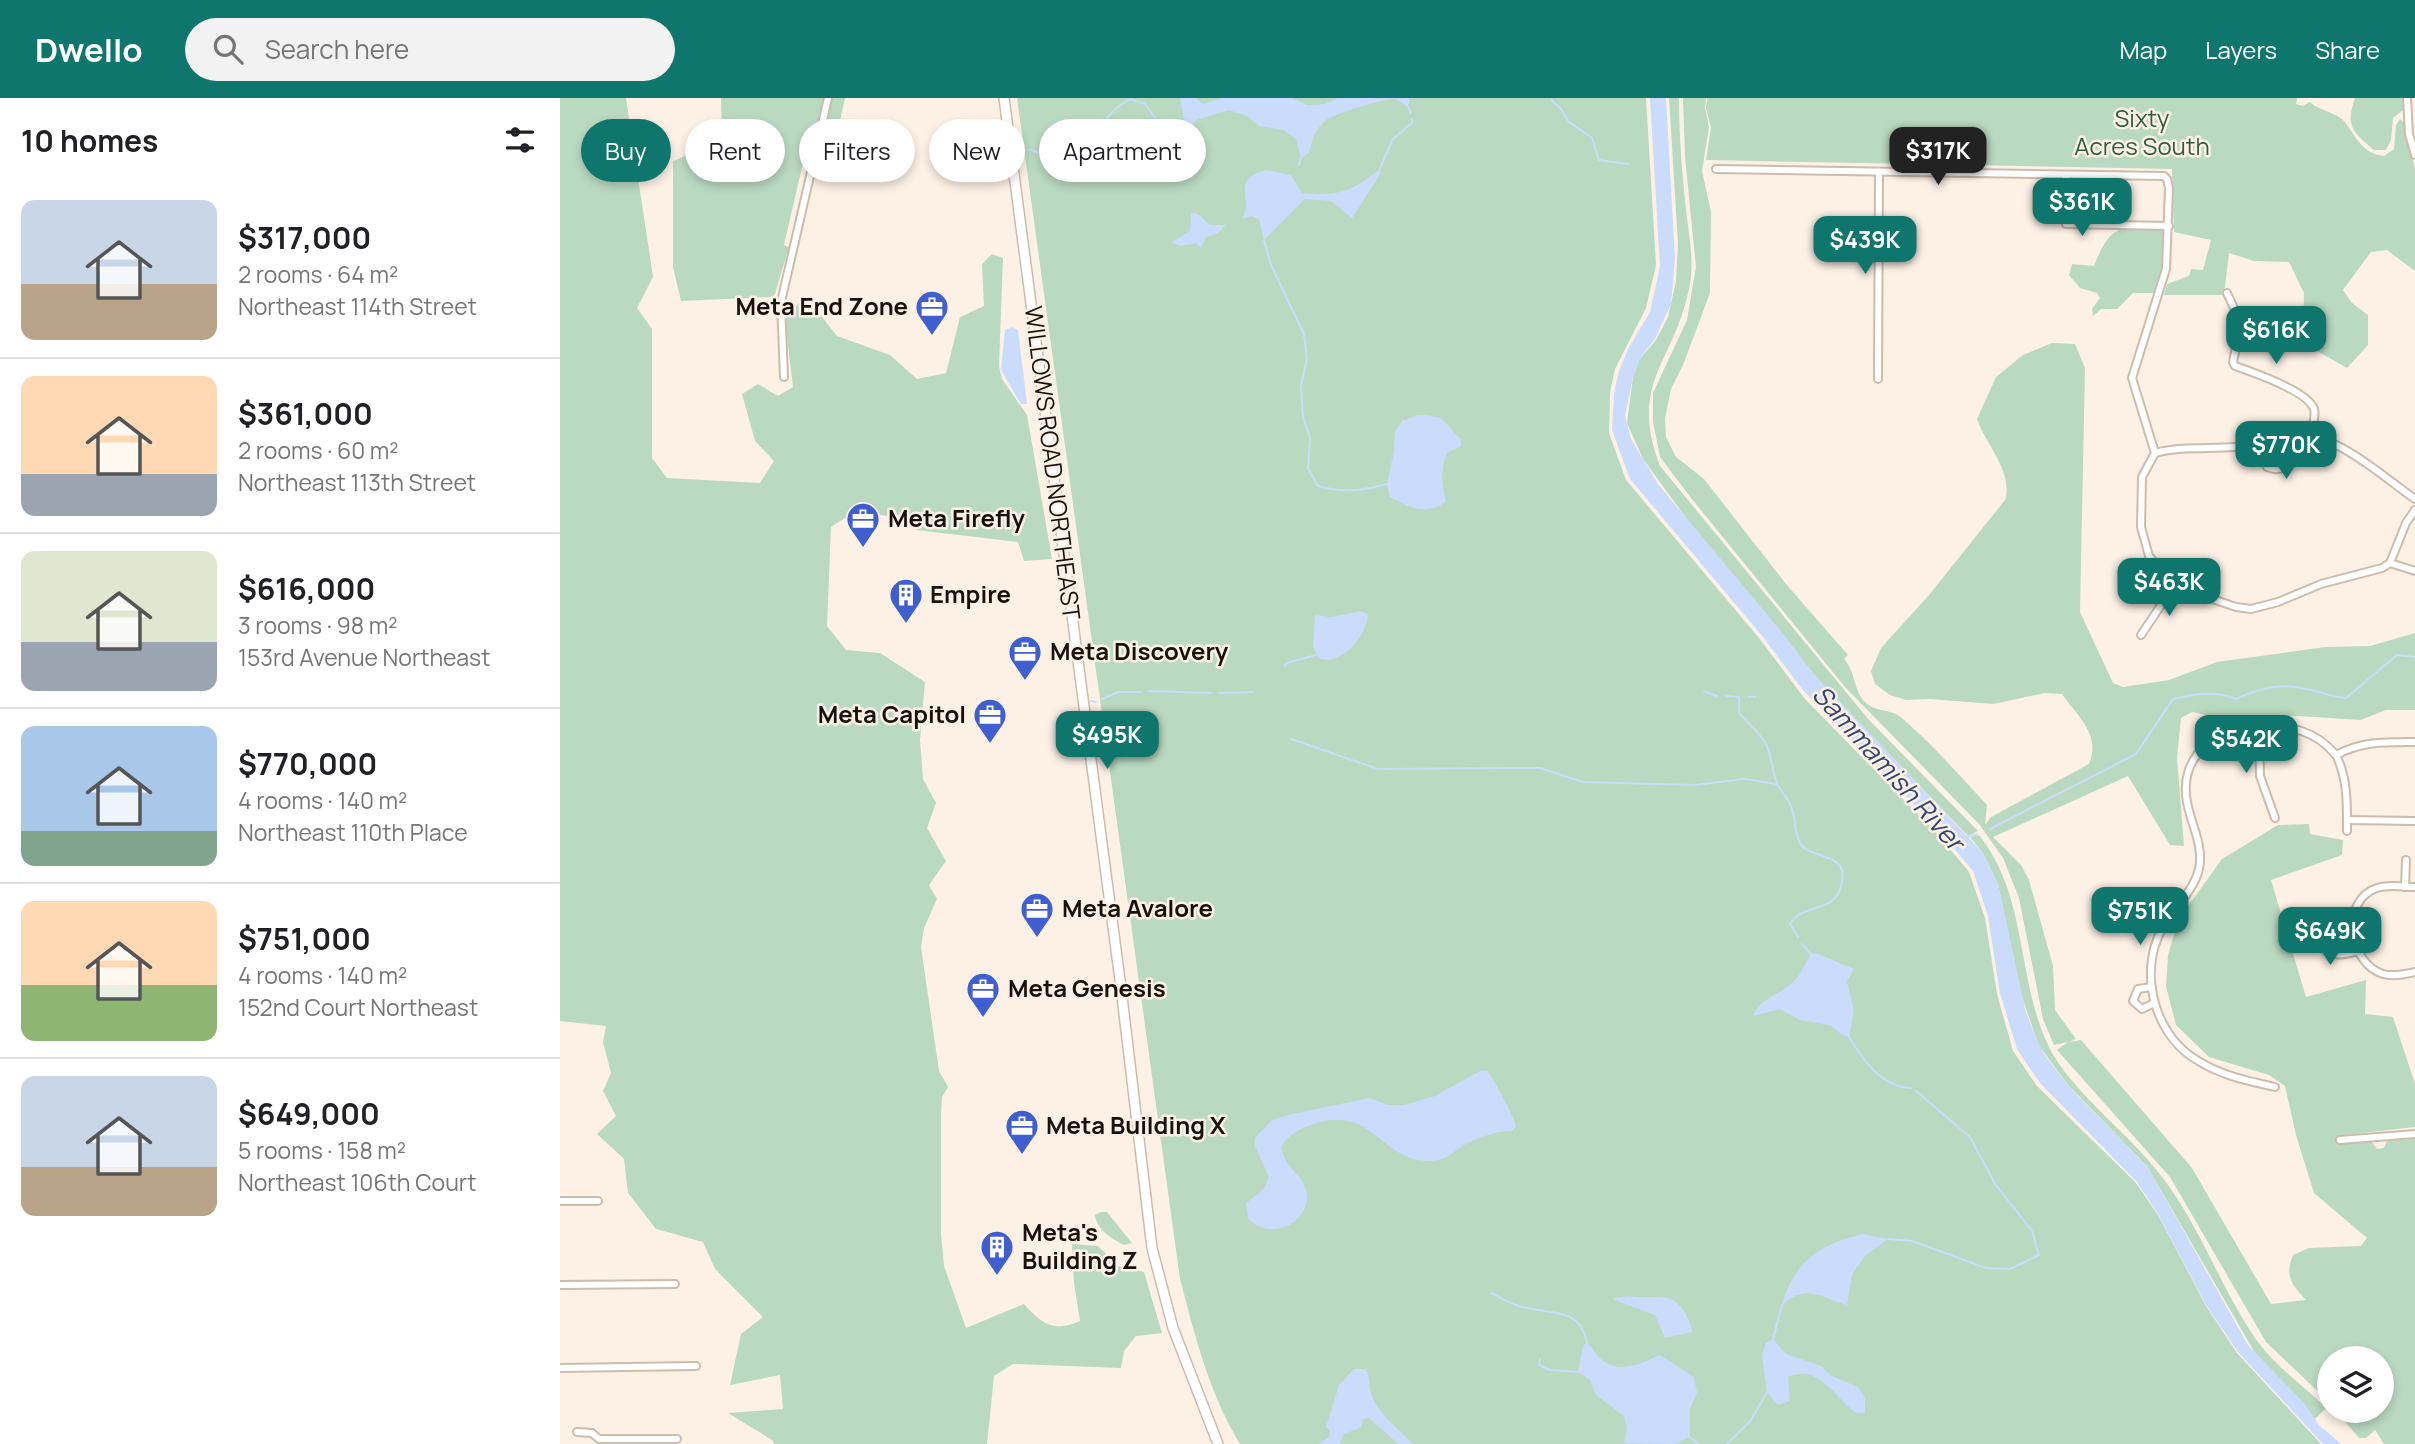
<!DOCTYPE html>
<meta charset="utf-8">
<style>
body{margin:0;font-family:Manrope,sans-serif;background:#f2f2f2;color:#202124;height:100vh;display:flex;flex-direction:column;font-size:26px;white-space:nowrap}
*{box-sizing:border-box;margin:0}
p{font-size:23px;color:#757577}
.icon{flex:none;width:38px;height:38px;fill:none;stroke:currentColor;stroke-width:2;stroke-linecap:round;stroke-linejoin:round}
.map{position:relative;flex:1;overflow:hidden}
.details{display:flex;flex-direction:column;background:#fff;width:560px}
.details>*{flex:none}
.top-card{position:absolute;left:21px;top:21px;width:665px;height:63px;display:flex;gap:14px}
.fabs{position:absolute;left:1757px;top:1248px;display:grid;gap:14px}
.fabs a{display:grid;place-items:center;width:77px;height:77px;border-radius:50%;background:#fff;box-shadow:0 4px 10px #0003;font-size:35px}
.price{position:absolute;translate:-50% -60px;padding:0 16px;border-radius:14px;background:#0f766e;color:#fff;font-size:23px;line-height:46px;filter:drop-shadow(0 2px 4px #0008)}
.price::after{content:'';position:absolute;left:50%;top:42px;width:21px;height:16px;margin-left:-10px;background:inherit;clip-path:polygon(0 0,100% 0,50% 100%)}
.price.active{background:#222;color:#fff}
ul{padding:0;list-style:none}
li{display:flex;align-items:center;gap:21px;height:175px;padding:0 21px}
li+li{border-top:2px solid #e0e0e0}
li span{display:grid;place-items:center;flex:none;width:196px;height:140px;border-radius:14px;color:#555}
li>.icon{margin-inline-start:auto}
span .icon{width:84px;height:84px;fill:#fffc;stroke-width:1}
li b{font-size:30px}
h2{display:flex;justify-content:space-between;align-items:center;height:84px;padding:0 21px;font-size:30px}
.chip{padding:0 24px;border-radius:32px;background:#fff;box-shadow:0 4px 10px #0003;font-size:24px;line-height:63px}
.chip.active{background:#0f766e;color:#fff}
header{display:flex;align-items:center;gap:42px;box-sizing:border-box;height:98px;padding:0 35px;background:#0f766e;color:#fff}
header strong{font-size:33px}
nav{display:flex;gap:38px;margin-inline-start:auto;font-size:24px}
.search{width:490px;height:63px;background:#f2f2f2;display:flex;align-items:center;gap:18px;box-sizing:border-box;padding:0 24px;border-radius:38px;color:#757577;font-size:26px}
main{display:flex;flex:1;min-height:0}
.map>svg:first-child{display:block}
.green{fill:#bad9c1}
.water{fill:#cadbfc}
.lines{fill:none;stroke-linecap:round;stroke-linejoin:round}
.stream{stroke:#cadbfc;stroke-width:2}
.street-casing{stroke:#cebcaa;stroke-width:10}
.secondary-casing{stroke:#cebcaa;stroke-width:12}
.street{stroke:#fff;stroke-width:6}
.secondary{stroke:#fff;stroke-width:9}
.labels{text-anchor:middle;stroke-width:5;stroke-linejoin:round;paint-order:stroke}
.park-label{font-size:24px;fill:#2d5f3c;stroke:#fdf1e6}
.poi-label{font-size:24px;font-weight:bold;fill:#18110b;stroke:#fdf1e6;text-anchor:start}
.street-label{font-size:24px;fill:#18110b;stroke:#fdf1e6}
.water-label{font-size:26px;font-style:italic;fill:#334773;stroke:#fdf1e6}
</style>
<header>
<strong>Dwello</strong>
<div class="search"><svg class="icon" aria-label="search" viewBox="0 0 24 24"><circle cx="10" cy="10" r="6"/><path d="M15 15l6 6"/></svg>Search here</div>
<nav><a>Map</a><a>Layers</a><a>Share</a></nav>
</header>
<main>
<section class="details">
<h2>10 homes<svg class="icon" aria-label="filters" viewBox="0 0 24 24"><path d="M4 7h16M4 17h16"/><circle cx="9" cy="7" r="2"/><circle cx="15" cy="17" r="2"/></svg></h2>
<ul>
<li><span style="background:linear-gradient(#c9d6e8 60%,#b9a48a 0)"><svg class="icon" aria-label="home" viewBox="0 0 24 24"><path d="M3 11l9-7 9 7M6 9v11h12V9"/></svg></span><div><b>$317,000</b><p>2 rooms · 64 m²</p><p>Northeast 114th Street</p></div></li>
<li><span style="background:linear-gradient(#ffd9b3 70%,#9aa5b1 0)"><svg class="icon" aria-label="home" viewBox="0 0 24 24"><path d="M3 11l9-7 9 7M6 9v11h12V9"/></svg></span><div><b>$361,000</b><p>2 rooms · 60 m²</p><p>Northeast 113th Street</p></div></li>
<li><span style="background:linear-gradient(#dfe7d0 65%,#9aa5b1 0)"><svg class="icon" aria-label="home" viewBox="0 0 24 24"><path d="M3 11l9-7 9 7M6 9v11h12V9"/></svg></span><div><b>$616,000</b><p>3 rooms · 98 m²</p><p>153rd Avenue Northeast</p></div></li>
<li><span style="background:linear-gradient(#a9c7e8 75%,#7fa58c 0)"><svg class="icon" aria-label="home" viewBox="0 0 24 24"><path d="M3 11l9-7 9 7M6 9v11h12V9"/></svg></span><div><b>$770,000</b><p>4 rooms · 140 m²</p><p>Northeast 110th Place</p></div></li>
<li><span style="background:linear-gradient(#ffd9b3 60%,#8fb573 0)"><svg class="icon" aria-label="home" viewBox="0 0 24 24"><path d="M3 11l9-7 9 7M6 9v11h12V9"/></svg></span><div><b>$751,000</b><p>4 rooms · 140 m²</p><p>152nd Court Northeast</p></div></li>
<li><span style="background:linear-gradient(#c9d6e8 65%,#b9a48a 0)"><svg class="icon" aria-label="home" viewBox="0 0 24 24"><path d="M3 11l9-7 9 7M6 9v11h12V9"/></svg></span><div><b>$649,000</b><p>5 rooms · 158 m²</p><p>Northeast 106th Court</p></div></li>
</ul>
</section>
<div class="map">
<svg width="1855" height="1346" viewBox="0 0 1855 1346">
<rect width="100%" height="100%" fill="#fdf1e6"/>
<g class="green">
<path d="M0 0H66L93 179 77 210 92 231V360L107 380 200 385 214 363 195 343 182 296 198 286 218 298 233 289 225 222 245 197 277 238 330 257 357 281 386 275 400 219 424 208 422 166 432 156 443 160 439 268 442 281 467 317 492 461 464 463 458 444 356 432 343 419 293 415 271 429 267 528 286 552 320 555 365 584 360 642 363 681 376 705 367 730 386 763 369 787 377 801 364 830 361 849 379 973 388 989 382 999 381 1015V1136L384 1168 406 1230 464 1206C482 1226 494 1235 520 1223L514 1185 512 1146 538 1148 558 1168 584 1174 602 1235 576 1238 564 1253 561 1270 453 1266 434 1278 427 1346H214L212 1342 168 1315 223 1311 220 1277 170 1287 181 1236 203 1219 155 1171 143 1144 96 1131 68 1095 64 1061 37 1036 56 1018 43 993 51 975 43 944 46 928 0 923Z"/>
<path d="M161 0H285L269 72 243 65 224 147 229 149 215 196 212 199 121 203 113 169V63L125 58 130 47 162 46Z"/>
<path d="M457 0H1086L1096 167 1086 210 1055 271 1050 295 1049 335 1066 382 1199 540 1245 601 1380 739 1409 774 1425 820 1437 896 1453 953 1477 988 1576 1085 1598 1117 1646 1208 1677 1255 1761 1346H680C649 1295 635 1238 620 1181Z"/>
<path d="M1109 0H1119C1119 37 1122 74 1126 112 1129 138 1135 165 1129 191 1114 265 1068 284 1100 368L1309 622 1418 733 1408 738 1262 586 1132 428 1083 361 1067 325 1073 279 1079 262 1096 242 1108 219 1116 183 1118 145Z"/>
<path d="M1123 0H1146L1145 10 1149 29 1142 73 1151 114 1150 195 1123 267 1111 291 1105 320 1106 339 1116 359 1144 381 1226 486 1288 557 1284 561C1296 574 1293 592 1305 604 1316 615 1332 610 1343 621 1373 647 1400 678 1427 707L1425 727 1431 719 1529 666C1541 637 1519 620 1502 596L1485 595 1433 606 1370 601 1346 602 1330 597 1315 586 1311 573 1321 550 1369 497 1445 402C1454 375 1425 345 1417 321L1436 279 1463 257 1492 245 1515 246 1525 270 1520 514 1553 585 1563 589 1609 582 1657 564 1765 549 1810 548 1855 535V612H1826L1801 622 1738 618 1659 620 1632 614 1621 620 1617 659 1624 748 1610 747 1568 678 1433 739 1461 767 1469 782 1493 868 1495 912 1516 941 1509 944 1521 942 1632 1070 1711 1206 1746 1202C1732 1187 1724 1178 1733 1157L1749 1150 1801 1148 1807 1140 1754 1095 1736 1037 1725 988 1709 977 1649 959 1616 927 1606 888 1608 857 1618 822 1662 761 1718 727 1749 726 1750 736 1783 742 1782 757 1711 782 1746 899 1806 882 1805 916 1833 919 1855 986V1029L1784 1037 1781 1044 1811 1043 1817 1051 1824 1050 1827 1043 1855 1041V1346H1824L1815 1332 1806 1340H1799L1776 1313 1822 1312V1260H1769V1304L1706 1244 1610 1079 1497 952 1508 944 1494 947 1483 921 1459 800 1443 760 1420 727 1285 589 1131 400 1100 359 1093 324V295L1127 222 1136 169 1125 59Z"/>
<path d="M1147 0H1737L1736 6 1743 8 1750 4C1759 13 1776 14 1784 23 1796 38 1801 55 1824 58L1834 51 1836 27 1840 21 1844 24 1855 71V173L1827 152 1811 154 1783 192 1792 205 1808 217V247L1787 270 1743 245 1744 195 1729 164 1694 163 1669 155 1664 197H1604L1607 186 1629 178 1631 171 1643 172 1651 142 1614 134 1612 71 1146 62 1151 30 1146 10Z"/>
<path d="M1795 0H1843V12L1833 20 1831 42 1826 52H1814C1793 34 1785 29 1795 0Z"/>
<path d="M1605 131 1603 173 1594 195H1573L1557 211H1541L1533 218 1532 211 1540 200 1537 195 1520 190 1509 177 1512 166 1534 168C1553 121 1559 132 1605 131Z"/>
<path d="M1419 737C1468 798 1456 879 1488 947 1509 992 1571 1037 1602 1079 1641 1129 1661 1192 1698 1244 1716 1269 1744 1288 1766 1310L1755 1321 1695 1255 1587 1068 1509 988 1479 948 1461 896 1438 786 1423 755 1410 739Z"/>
<path d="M541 1114H547L572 1145 564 1147C551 1140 537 1132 535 1117Z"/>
</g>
<g class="water">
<path d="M620 0H635L643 6 661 0H733L747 7 765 6 778 0H850L848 9C843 6 840 2 834 1 825 0 774 16 766 22 755 31 752 42 749 55L741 60 736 41 723 32 699 28 687 18 669 12 636 22 619 51 612 53 602 29 615 30 624 22Z"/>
<path d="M1090 0H1106L1115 161 1111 206 1095 241 1081 259 1073 279 1065 318 1071 341 1098 386 1225 538 1252 574 1423 755 1438 786 1466 915 1483 955 1513 993 1587 1068 1688 1247 1745 1306 1758 1326 1781 1346H1763L1678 1254 1646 1207 1598 1116 1577 1084 1480 985 1457 951 1440 895 1428 818 1413 773 1382 736 1242 591 1203 539 1070 381 1052 332 1054 295 1059 273 1068 251 1090 214 1100 168Z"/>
<path d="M706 72 731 77 742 95C775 98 791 95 817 73L821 75 792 120 771 103 745 101 704 142 699 121 691 118 682 121C695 98 669 82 706 72Z"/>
<path d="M631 115 638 116 650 127H666L658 135 645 140 641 150 636 145 620 148 611 144 630 133Z"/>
<path d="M452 229 458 232 467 306H461L441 272 445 232Z"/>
<path d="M858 317C890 318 881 324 901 341V348L887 355C880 372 882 386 886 404 864 418 851 410 830 399L827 386 834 353 835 333 842 323Z"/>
<path d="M801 513 808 516C807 537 784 567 760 561L753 549 755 517 771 519Z"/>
<path d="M1251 856H1258L1294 871 1287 883 1294 913 1289 939 1282 937 1270 927 1240 922 1220 911 1193 918C1200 899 1223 896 1236 881 1242 874 1246 864 1251 856Z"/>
<path d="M927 972C934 982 954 1018 956 1028L952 1033C937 1033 919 1039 906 1046 894 1052 888 1062 873 1063 819 1066 815 1004 751 1027 739 1031 727 1038 721 1049 726 1074 748 1078 747 1101 745 1129 706 1142 688 1120L686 1105 703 1092 709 1079 695 1048V1040L712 1022 728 1017 809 1000 828 1007H844L875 998 920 973Z"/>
<path d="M1302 1136 1328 1141 1305 1158 1292 1177 1287 1207C1259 1199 1247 1185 1222 1207 1234 1163 1260 1147 1302 1136Z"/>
<path d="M1068 1198C1081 1200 1095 1198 1107 1200 1119 1201 1132 1223 1132 1234L1105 1240 1095 1217 1052 1201Z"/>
<path d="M1213 1241 1226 1256 1261 1268 1272 1278 1298 1289 1305 1300V1315H1296C1275 1299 1258 1265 1228 1279L1230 1303 1218 1307 1207 1294 1202 1257 1206 1245Z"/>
<path d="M1027 1244C1032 1249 1036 1257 1041 1261 1060 1277 1081 1265 1100 1257L1134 1279 1137 1295 1130 1311V1339L1114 1346 1064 1345 1067 1331 1064 1318 1036 1297 1030 1282 1018 1274 1023 1248Z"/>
<path d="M794 1271H805C811 1279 808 1288 812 1298 820 1318 839 1331 853 1346H838L809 1320 803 1321 801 1329 783 1337 780 1346H759L770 1338V1333L766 1329 779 1287Z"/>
</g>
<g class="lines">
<g class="stream">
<path d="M991 2 1001 11 1009 24 1032 40 1039 62 1068 66"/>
<path d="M848 9 851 15"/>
<path d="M471 52 513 67"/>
<path d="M460 54 465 53"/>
<path d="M739 67 741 60"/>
<path d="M524 71 545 61 547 52 541 43 543 40 541 32C547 17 556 8 571 1L585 6 602 29"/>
<path d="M819 73 832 42 852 25V21"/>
<path d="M704 142 711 167 744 236 747 260 741 288 743 319 750 340 748 371 758 388C784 395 801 393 827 386"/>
<path d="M724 568 727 565 756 557"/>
<path d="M589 593 651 595"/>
<path d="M1144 593 1157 598"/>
<path d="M660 595 693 594"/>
<path d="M1166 598 1179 599V615C1188 625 1202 637 1207 648 1212 660 1212 673 1217 685 1220 693 1228 700 1231 708 1236 719 1234 734 1240 745 1250 763 1294 752 1280 791 1272 815 1243 805 1230 826L1238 839"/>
<path d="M1189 599H1195"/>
<path d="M542 601 558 594H581"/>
<path d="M531 603 536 604"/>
<path d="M731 641 818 671 980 670 1023 684 1135 687 1184 681 1217 686"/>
<path d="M1430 731 1576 656 1613 601C1635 596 1654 592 1676 601 1698 590 1723 585 1747 591 1761 594 1772 599 1786 600L1837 557 1855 559"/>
<path d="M1408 739 1417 736"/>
<path d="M1242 846 1251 856"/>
<path d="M1289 939C1303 962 1321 989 1351 990"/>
<path d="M1328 1141 1352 1143 1426 1170 1450 1171 1479 1157 1472 1133 1435 1086 1410 1039 1356 993"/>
<path d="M931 1195C941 1200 952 1207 963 1209 990 1217 1019 1208 1027 1244"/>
<path d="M1213 1241 1222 1207"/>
<path d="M980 1261 979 1267 990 1272 1018 1274"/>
<path d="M1130 1339 1138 1346"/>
<path d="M1167 1346 1191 1322 1207 1294"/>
</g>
<defs>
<g id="street">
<path d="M1847 0 1849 36 1855 57"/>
<path d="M1156 71 1604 78 1607 81 1609 90 1606 171 1572 280 1595 355 1582 379 1581 429 1589 458 1614 488 1676 509 1691 511 1718 504 1761 486 1822 470 1830 465"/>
<path d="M1506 77V126L1609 128"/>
<path d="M1667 195 1681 225 1673 264 1675 268C1692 274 1748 293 1754 311 1756 318 1752 331 1751 339"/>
<path d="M224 279 221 204 268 0"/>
<path d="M1318 281 1319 74"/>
<path d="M1697 346 1707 369C1715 372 1718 372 1725 369 1741 364 1737 352 1735 339"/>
<path d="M1595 355C1621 348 1648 351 1675 349 1698 347 1720 338 1744 338 1779 338 1826 381 1855 401"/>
<path d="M1830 465 1846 425 1855 412"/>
<path d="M1830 465 1855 473"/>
<path d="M1581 537 1614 488"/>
<path d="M1699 628 1700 678 1715 720"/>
<path d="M1776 657C1788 681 1787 707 1787 733"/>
<path d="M1787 722 1855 723"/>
<path d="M1845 789 1846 762"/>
<path d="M1855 789C1843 789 1829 786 1817 790 1780 802 1788 865 1823 876 1833 879 1845 876 1855 874"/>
<path d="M1763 842C1768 862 1783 857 1799 853"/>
<path d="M1592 889 1578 891 1573 903 1582 911 1594 905"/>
<path d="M1715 989C1689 983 1663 978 1640 964 1597 940 1580 883 1598 839 1608 815 1633 796 1639 771 1644 747 1631 727 1627 704 1618 658 1658 627 1700 628 1731 628 1755 632 1776 657 1803 643 1825 644 1855 644"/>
<path d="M1780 1042 1855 1036"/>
<path d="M0 1103H38"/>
<path d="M0 1187 115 1186"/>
<path d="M0 1270 136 1268"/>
<path d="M17 1334 32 1335 39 1341H117"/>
</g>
<path id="secondary" d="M444 0 560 882 592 1150 613 1230 658 1346"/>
</defs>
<use href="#street" class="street-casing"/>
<use href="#secondary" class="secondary-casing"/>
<use href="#street" class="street"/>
<use href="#secondary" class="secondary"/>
</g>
<defs>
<symbol id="office-pin" viewBox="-11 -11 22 30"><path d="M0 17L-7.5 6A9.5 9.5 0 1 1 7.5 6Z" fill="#3f5ed0" stroke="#fdf1e6"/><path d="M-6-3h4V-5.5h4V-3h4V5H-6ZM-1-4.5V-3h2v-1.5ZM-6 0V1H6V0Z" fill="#fff"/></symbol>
<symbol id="building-pin" viewBox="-11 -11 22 30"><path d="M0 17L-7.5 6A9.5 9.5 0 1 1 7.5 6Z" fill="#3f5ed0" stroke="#fdf1e6"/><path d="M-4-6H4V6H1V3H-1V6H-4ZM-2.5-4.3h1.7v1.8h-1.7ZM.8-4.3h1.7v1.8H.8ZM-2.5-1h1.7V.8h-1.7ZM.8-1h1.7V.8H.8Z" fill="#fff"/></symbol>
</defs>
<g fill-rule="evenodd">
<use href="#office-pin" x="353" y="190" width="38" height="52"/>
<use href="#office-pin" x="284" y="402" width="38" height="52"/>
<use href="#building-pin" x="327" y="478" width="38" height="52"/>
<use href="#office-pin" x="446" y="535" width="38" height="52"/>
<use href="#office-pin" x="411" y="598" width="38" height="52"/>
<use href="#office-pin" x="458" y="792" width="38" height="52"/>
<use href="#office-pin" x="404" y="872" width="38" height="52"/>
<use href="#office-pin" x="443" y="1009" width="38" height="52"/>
<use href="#building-pin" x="418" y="1130" width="38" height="52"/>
</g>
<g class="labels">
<g class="park-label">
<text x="1582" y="29">Sixty<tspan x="1582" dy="28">Acres South</tspan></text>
</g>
<g class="poi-label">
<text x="348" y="217" text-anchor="end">Meta End Zone</text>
<text x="328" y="429">Meta Firefly</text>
<text x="370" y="505">Empire</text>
<text x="490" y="562">Meta Discovery</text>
<text x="406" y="625" text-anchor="end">Meta Capitol</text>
<text x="502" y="819">Meta Avalore</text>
<text x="448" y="899">Meta Genesis</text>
<text x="486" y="1036">Meta Building X</text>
<text x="462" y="1143">Meta's<tspan x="462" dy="28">Building Z</tspan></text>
</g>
<g class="street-label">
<text transform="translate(492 365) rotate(83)" y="8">WILLOWS ROAD NORTHEAST</text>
</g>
<g class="water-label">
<text transform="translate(1328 670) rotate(48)" y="9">Sammamish River</text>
</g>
</g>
</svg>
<div class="fabs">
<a><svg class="icon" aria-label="layers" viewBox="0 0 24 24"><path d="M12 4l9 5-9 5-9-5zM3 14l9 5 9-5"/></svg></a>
</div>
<b class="price active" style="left:1378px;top:89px">$317K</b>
<b class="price" style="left:1522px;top:140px">$361K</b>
<b class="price" style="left:1305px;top:178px">$439K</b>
<b class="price" style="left:1716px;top:268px">$616K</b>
<b class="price" style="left:1726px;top:383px">$770K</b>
<b class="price" style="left:1609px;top:520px">$463K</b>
<b class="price" style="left:547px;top:673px">$495K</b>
<b class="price" style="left:1686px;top:677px">$542K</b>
<b class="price" style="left:1580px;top:849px">$751K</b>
<b class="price" style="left:1770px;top:869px">$649K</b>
<div class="top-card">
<a class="chip active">Buy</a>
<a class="chip">Rent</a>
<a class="chip">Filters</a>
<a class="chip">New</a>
<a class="chip">Apartment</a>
</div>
</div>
</main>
